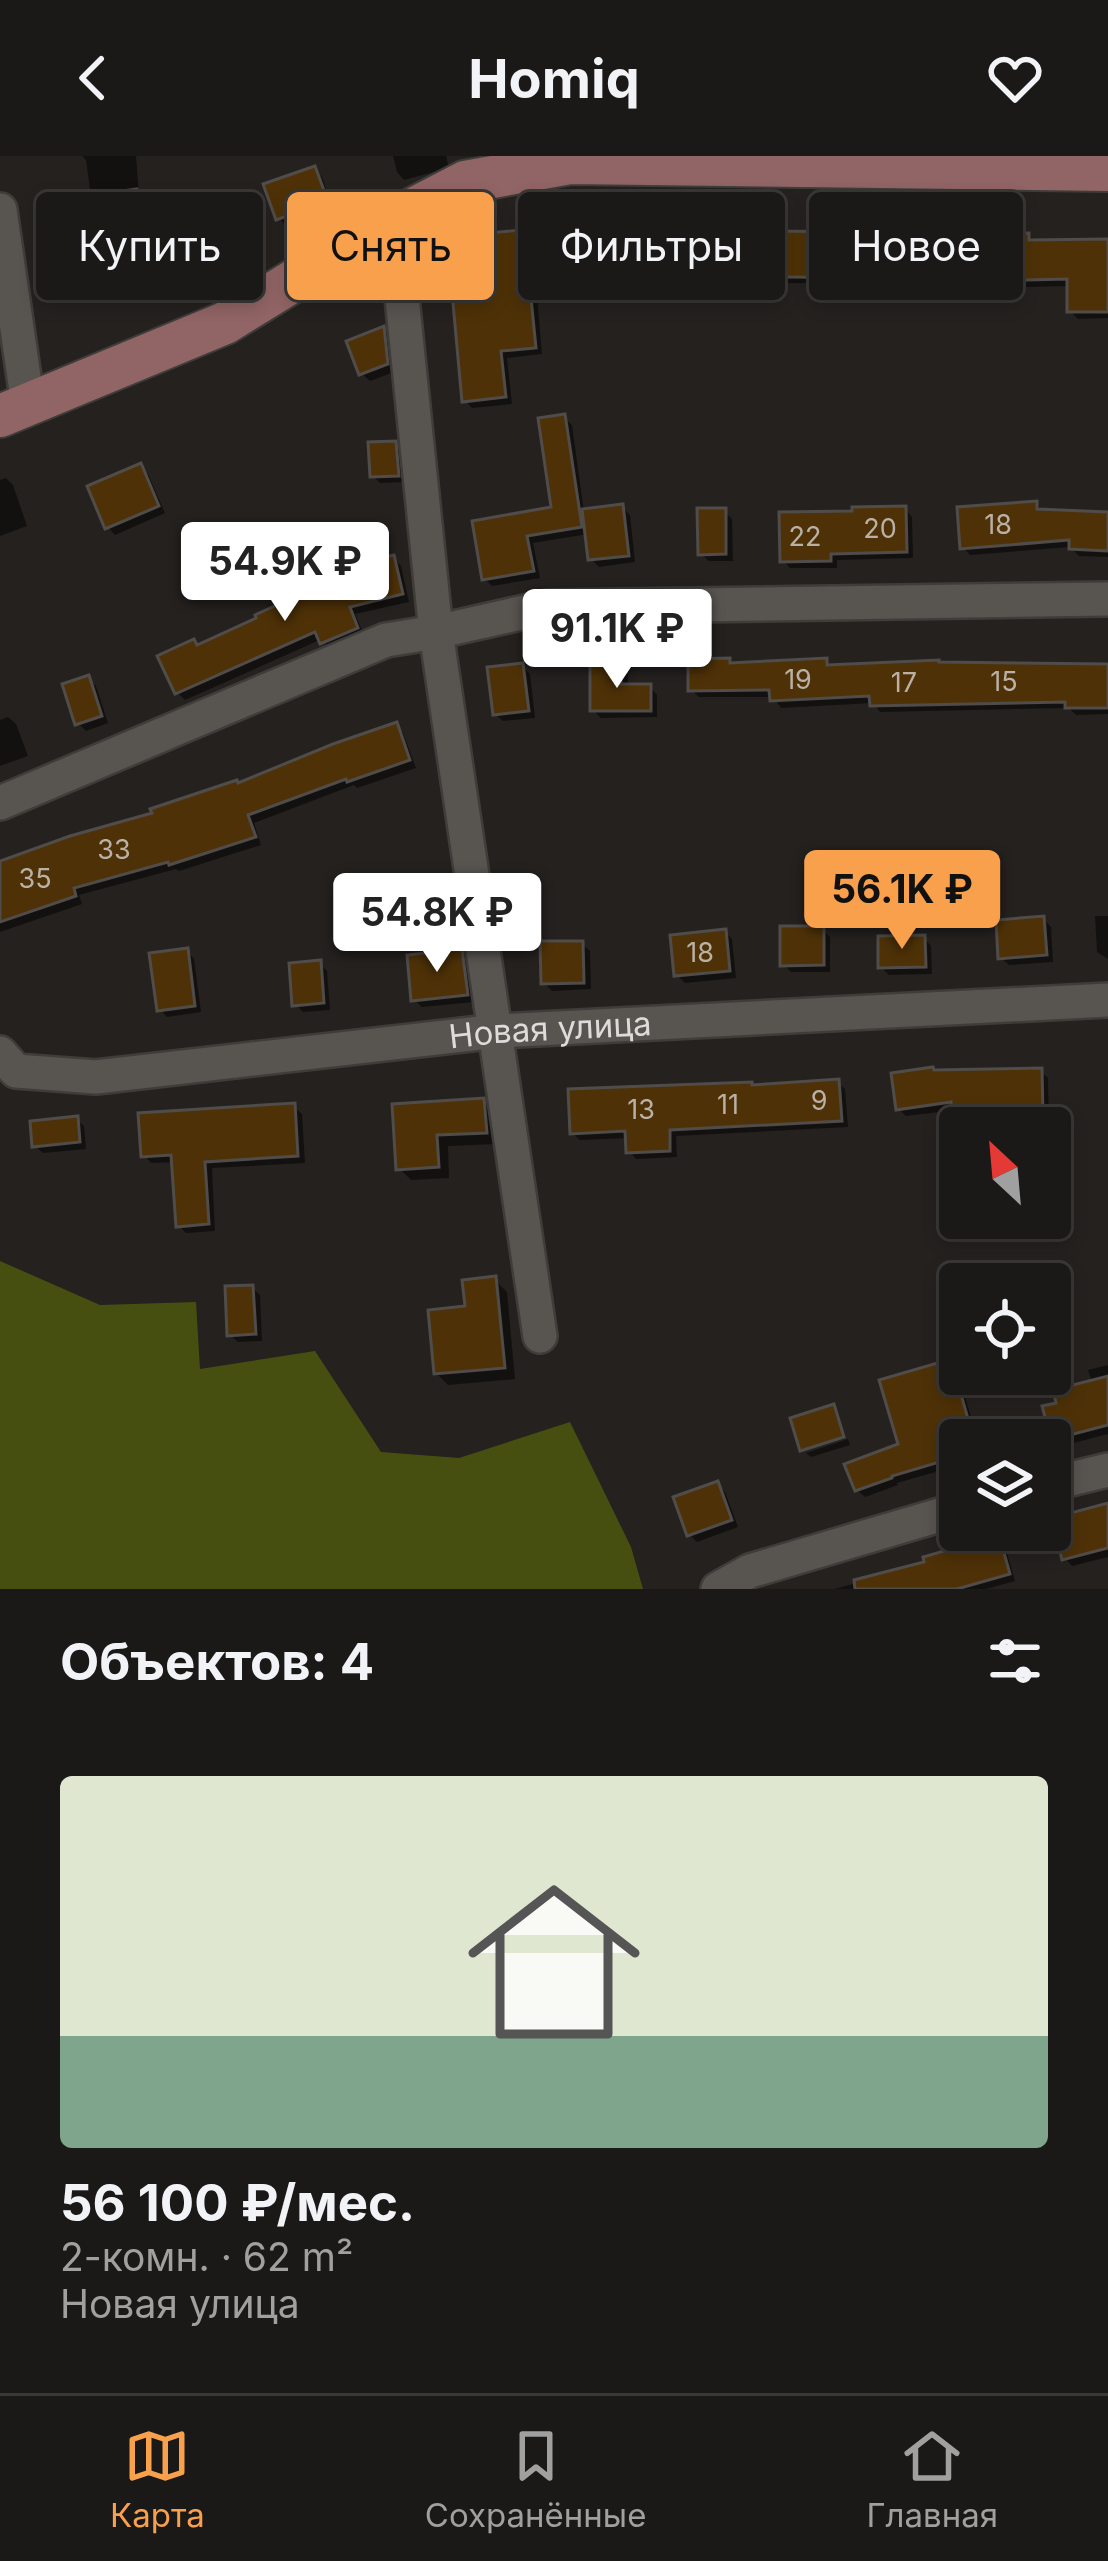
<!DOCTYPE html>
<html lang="ru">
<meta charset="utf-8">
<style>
body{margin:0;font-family:Inter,sans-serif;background:#242220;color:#f1f3f6;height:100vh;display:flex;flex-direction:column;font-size:45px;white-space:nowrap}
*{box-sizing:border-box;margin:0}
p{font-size:39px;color:#a0a0a1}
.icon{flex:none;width:66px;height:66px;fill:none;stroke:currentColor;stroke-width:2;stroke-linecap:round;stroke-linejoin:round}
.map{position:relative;height:1433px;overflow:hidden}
.drawer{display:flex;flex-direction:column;background:#1b1917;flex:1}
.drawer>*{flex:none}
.top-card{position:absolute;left:36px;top:36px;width:1038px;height:108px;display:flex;gap:24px}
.needle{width:78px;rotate:334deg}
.buttons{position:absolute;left:939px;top:951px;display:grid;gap:24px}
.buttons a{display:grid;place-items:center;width:132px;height:132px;border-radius:12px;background:#1b1917;box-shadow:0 6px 18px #0003,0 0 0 3px #393836;font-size:60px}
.price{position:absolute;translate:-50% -102px;padding:0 27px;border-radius:12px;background:#fff;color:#222;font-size:39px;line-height:78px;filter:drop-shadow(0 3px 6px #0008)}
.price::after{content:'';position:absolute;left:50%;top:72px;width:36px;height:27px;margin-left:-18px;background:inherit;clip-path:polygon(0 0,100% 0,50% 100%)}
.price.selected{background:#f9a04d;color:#111}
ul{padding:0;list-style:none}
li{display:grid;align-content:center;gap:24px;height:636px;padding:0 60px}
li+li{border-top:3px solid #393836}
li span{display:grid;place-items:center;height:372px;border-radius:12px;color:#555}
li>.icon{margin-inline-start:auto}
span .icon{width:216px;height:216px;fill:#fffc;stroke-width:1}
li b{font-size:51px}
h2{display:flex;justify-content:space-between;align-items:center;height:144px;padding:0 60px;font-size:51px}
.chip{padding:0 42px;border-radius:12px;background:#1b1917;box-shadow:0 6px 18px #0003,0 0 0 3px #393836;font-size:42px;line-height:108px}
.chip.selected{background:#f9a04d;color:#111}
header{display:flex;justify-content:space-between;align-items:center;height:156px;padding:0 60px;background:#1b1917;font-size:54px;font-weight:700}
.tabs{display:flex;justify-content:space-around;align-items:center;height:168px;border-top:3px solid #393836;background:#1b1917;font-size:33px;color:#a0a0a1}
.tabs a{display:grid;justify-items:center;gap:6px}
.tabs .selected{color:#f9a04d}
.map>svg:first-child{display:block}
.green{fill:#474f10}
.shadow{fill:#0007}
.building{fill:#4e3107;stroke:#4f4c49;stroke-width:3}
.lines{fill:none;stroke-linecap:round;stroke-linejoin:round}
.minor-casing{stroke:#3f3d3a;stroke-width:38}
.major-casing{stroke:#3f3d3a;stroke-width:46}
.minor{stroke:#585551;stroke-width:33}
.major{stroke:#916465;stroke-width:42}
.labels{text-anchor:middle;stroke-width:12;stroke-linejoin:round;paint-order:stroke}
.number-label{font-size:27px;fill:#b9b1a5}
.street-label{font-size:33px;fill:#dddcda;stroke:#0c0b0a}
</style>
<header><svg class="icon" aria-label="back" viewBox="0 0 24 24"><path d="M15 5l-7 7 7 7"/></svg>Homiq<svg class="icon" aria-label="heart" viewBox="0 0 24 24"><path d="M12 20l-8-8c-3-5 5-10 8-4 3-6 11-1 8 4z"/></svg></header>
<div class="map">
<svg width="1108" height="1433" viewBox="0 0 1108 1433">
<rect width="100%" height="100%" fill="#24211f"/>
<path class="green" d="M0 1105 100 1149 196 1146 200 1213 315 1195 381 1296 459 1302 570 1266 631 1391 643 1433H0Z"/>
<g class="shadow">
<path d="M82 0H136L139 39 144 44 149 79 103 86 96 78 86 4Z"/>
<path d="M393 0H446L449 12 404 24 397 16Z"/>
<path d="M315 13 322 21 333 53 286 70 279 62Z"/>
<path d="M585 71 593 79 596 123 536 129 542 198 507 202 512 248 472 252 465 244 450 83Z"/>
<path d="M756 72 762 78 881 79 888 87V128L684 126 677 118Z"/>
<path d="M1028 80 1034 87 1108 86V162L1078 163 1070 155V130L945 133 937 125Z"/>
<path d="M383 174 390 181 394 216 370 225 362 218Z"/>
<path d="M564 262 572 269 584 356 622 351 630 359 635 406 599 411 591 403 588 378 533 387 540 422 492 430 485 423 475 368 554 354Z"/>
<path d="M394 288 402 296 405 326 380 327 373 320Z"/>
<path d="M140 311 148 318 165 357 115 379 108 371Z"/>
<path d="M6 322 13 329 27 370 0 380V324Z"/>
<path d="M1036 348 1043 356 1108 359V401L1079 400 1070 391 970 399 963 391Z"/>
<path d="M905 353 912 361 913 402 837 404V412H790L783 404Z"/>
<path d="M724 355 732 363 733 405H709L701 398Z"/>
<path d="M393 402 401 410 409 446 355 458 364 479 330 494 322 483 185 544 177 536 199 492Z"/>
<path d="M826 505 832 511H1108V558L1076 559 1069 552 880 556 873 547 781 552 773 541H699L691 534 733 510Z"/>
<path d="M522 510 530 518 535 562 503 565 495 558Z"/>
<path d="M620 512 628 519V531H650L657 539V561L601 562 593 554Z"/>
<path d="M88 523 96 530 108 567 86 575 78 567Z"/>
<path d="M8 561 16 568 28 600 0 610V564Z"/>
<path d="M396 569 403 577 416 612 357 632 354 629 254 667 261 689 179 715 176 713 79 739 82 748 0 776V708L155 659Z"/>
<path d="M1095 760H1108V803L1097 796Z"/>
<path d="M1043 763 1051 771 1053 806 1009 809 1001 802Z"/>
<path d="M822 773 830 781V816H791L783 808Z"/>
<path d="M725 776 732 783 736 822 685 827 677 819Z"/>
<path d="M924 782 931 790 932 818 889 819 881 811Z"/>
<path d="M582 788 590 795 591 833 552 835 544 827Z"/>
<path d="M187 795 194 803 201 856 167 861 160 853Z"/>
<path d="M461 796 468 804 474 846 422 851 414 844Z"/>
<path d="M319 807 327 815 330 854 303 856 295 848Z"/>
<path d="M1040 915 1048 922 1049 968 960 972V1009L955 1004V954L906 960 899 953Z"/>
<path d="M837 926 845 933 848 971 676 980 677 1001 636 1003 629 995 628 982 580 984 572 977 751 929Z"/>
<path d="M482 945 494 957 497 988 448 990 449 1022 411 1024 399 1012 395 951Z"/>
<path d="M294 951 302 958 305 1007 212 1012 215 1075 186 1077 178 1069 175 1006 151 1007 144 999Z"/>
<path d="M76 963 84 970 86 993 43 997 35 990Z"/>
<path d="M495 1124 507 1136 515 1223 448 1229 436 1217Z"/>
<path d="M252 1132 260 1139 262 1185 238 1186 230 1179Z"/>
<path d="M950 1207 957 1214 978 1284H960V1309L897 1327 898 1329 865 1341 857 1334 902 1290Z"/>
<path d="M1108 1209V1278L1062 1290 1054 1282 1059 1249 1092 1227 1088 1214Z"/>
<path d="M848 1283 850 1289 811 1301 806 1297Z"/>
<path d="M717 1328 725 1336 738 1371 697 1386 689 1378Z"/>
<path d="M1108 1350V1401L1072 1410 1065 1402Z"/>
<path d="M998 1382 1005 1390 1015 1425 986 1433H834L928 1408Z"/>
</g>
<g class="building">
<path d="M315 10 328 45 276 64 263 28Z"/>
<path d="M137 33 143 73 93 79 88 40Z"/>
<path d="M586 68 590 117 529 122 536 192 501 195 506 241 462 246 447 81Z"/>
<path d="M673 69H757V75L882 76 881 122 674 120Z"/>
<path d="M1029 77V84L1108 83V156H1067V123L934 126 933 79Z"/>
<path d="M384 170 388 208 359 219 346 185Z"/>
<path d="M565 258 582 371 527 380 534 415 482 424 472 365 551 351 538 262Z"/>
<path d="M396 285 399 320 370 321 368 286Z"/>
<path d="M141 307 159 350 105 373 87 330Z"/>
<path d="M1037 345V353L1108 356V395L1069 393V384L960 393 957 351Z"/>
<path d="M623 348 629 400 588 404 582 353Z"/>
<path d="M906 350 907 396 831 398V405L780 406 779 356 852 355V351Z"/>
<path d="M697 352H726V398L698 399Z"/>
<path d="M394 399 403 438 350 451 358 472 320 488 315 476 175 538 157 500 194 483 197 489 256 462 255 459 299 439 298 436 354 413 353 408Z"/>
<path d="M730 502V507L827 502V509L939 504V506L1108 508V552H1065V546L870 550 869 540 770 545 769 534 688 535V503Z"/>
<path d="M523 507 529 555 493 559 487 511Z"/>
<path d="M590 509H621V528H651V555H590Z"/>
<path d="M89 519 102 560 75 569 62 528Z"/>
<path d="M397 566 410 604 347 626 346 623 248 659 256 681 169 709 168 706 74 732 76 740 0 766V705L70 680 152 657 150 653 237 624 238 627 333 588Z"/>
<path d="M1044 760 1047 799 998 803 996 764Z"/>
<path d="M780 770H824V809L780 810Z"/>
<path d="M726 773 730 815 674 820 670 779Z"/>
<path d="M925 779 926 811 878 812V780Z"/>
<path d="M540 785H583L584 827 541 828Z"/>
<path d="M188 792 195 850 157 855 149 797Z"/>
<path d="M462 793 468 839 411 845 407 799Z"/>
<path d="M321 804 324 847 292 850 289 807Z"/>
<path d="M933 911 934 914 1042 912 1043 961 984 963V972H952L951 946 896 954 891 917Z"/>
<path d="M839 923 842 965 670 974V995L626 997 625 975 570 978 568 933 752 926V929Z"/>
<path d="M484 942 487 977 437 979 439 1011 396 1014 392 948Z"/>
<path d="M295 947 298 1000 205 1006 209 1068 176 1071 171 999 141 1001 138 957Z"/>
<path d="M78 960 80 986 32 991 30 965Z"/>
<path d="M496 1120 505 1212 434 1218 428 1154 465 1150 462 1124Z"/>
<path d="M253 1129 256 1178 227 1180 225 1130Z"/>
<path d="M951 1203 974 1284H960V1300L892 1320V1322L855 1335 844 1308 898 1288 879 1224Z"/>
<path d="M1108 1220V1269L1051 1284 1042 1250 1056 1247 1053 1234Z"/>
<path d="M834 1248 844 1281 800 1295 790 1262Z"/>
<path d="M718 1325 732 1364 687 1380 673 1341Z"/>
<path d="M1108 1347V1392L1062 1404 1052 1362Z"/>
<path d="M999 1379 1010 1418 957 1433H855L854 1424 924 1406 923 1401Z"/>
</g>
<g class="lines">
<defs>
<g id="minor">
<path d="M0 54 28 249"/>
<path d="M394 63 436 476 540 1180"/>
<path d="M0 647 386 484 436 476 547 451 1108 443"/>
<path id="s1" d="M0 897 16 915 96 921 497 875 1108 844"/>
<path d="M1050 1328 1108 1314"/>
<path d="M718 1433 750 1415 960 1353"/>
</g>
<path id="major" d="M0 260 225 167 394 63 465 26 570 7 1108 14"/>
</defs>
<use href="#minor" class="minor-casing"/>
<use href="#major" class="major-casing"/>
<use href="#minor" class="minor"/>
<use href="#major" class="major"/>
</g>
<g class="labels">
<g class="number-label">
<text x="998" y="378">18</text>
<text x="880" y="382">20</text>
<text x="805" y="390">22</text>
<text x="798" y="533">19</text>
<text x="1004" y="535">15</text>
<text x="904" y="536">17</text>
<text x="114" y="703">33</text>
<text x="35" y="732">35</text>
<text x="700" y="806">18</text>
<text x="819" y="954">9</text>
<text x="728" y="958">11</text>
<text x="641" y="963">13</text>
</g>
<g class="street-label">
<text dy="12" stroke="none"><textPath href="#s1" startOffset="561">Новая улица</textPath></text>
</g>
</g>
</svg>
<div class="buttons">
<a><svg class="needle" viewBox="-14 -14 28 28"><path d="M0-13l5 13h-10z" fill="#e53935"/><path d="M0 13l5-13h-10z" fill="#a0a0a1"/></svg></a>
<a><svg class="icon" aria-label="locate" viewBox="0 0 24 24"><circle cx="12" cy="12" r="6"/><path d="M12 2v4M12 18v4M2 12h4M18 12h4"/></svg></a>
<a><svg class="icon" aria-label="layers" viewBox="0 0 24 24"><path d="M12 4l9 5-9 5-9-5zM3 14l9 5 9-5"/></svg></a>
</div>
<b class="price" style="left:285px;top:468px">54.9K ₽</b>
<b class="price" style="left:617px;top:535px">91.1K ₽</b>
<b class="price selected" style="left:902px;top:796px">56.1K ₽</b>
<b class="price" style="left:437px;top:819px">54.8K ₽</b>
<div class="top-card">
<a class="chip">Купить</a>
<a class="chip selected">Снять</a>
<a class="chip">Фильтры</a>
<a class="chip">Новое</a>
</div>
</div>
<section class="drawer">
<h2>Объектов: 4<svg class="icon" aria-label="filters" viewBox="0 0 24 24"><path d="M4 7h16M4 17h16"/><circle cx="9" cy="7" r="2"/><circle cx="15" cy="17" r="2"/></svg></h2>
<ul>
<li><span style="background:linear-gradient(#dfe7d0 70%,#7fa58c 0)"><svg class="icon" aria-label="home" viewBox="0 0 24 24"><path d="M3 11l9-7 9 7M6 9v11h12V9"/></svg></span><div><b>56 100 ₽/мес.</b><p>2-комн. · 62 m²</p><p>Новая улица</p></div></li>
</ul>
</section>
<nav class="tabs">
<a class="selected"><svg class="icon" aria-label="map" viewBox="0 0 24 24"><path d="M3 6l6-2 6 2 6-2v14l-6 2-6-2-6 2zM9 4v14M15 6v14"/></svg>Карта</a>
<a><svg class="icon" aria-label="saved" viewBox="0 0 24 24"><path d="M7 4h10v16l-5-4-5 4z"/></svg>Сохранённые</a>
<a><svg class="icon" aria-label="home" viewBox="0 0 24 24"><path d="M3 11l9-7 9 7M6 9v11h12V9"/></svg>Главная</a>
</nav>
